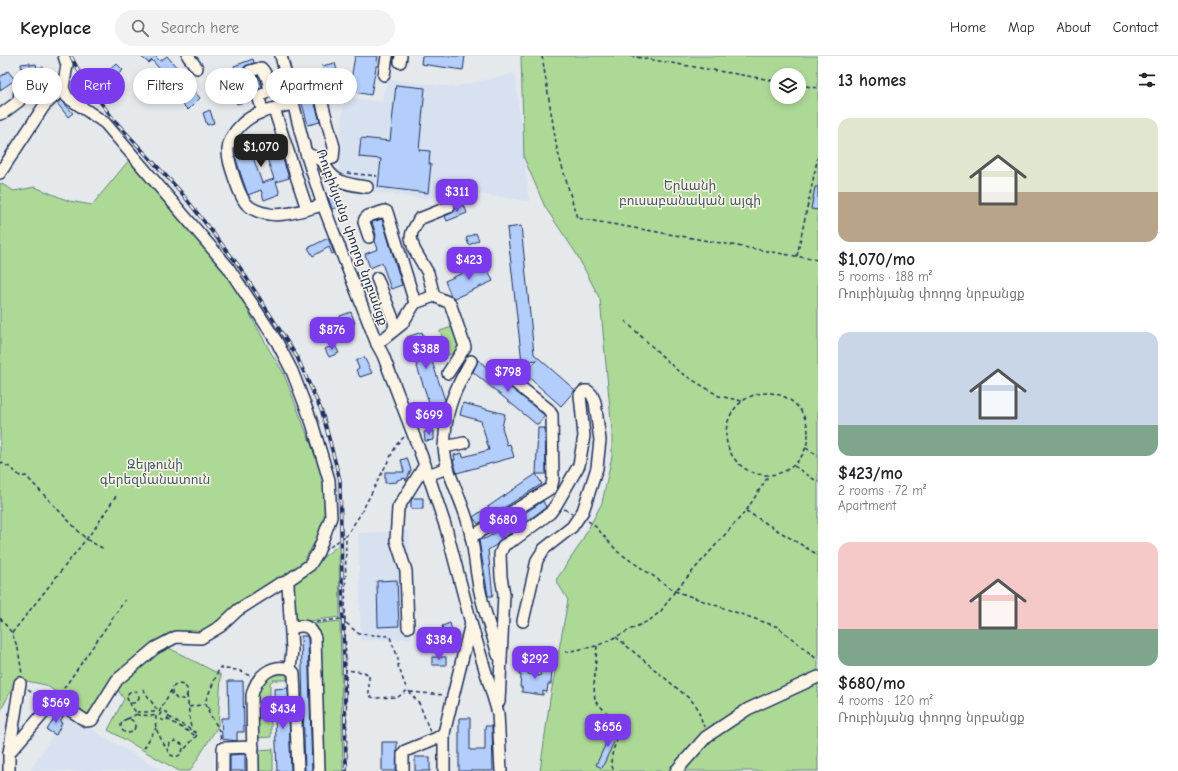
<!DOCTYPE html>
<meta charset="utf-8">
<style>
body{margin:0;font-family:"Comic Neue","Noto Sans Armenian",sans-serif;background:#f2f2f2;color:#202124;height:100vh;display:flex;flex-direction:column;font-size:15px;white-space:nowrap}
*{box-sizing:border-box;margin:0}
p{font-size:13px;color:#757577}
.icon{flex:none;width:22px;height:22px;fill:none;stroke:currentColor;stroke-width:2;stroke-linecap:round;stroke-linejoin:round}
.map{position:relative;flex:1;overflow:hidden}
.sheet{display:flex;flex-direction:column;background:#fff;width:360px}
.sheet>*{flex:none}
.guide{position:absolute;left:12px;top:12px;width:380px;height:36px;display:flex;gap:8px}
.buttons{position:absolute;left:770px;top:12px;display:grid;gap:8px}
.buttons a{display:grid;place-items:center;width:36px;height:36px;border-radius:50%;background:#fff;box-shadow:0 2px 6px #0003;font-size:20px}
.price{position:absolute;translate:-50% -34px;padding:0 9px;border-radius:8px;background:#7c3aed;color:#fff;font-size:13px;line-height:26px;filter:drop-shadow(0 1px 2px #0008)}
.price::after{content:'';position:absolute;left:50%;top:24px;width:12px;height:9px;margin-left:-6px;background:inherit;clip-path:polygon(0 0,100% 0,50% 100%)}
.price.on{background:#222;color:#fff}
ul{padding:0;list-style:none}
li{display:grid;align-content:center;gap:8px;height:212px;padding:0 20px}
li span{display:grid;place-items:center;height:124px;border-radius:12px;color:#555}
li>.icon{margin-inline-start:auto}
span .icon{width:72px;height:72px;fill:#fffc;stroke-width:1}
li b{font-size:17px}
h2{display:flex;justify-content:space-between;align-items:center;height:48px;padding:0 20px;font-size:17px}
.tag{padding:0 14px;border-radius:18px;background:#fff;box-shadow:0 2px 6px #0003;font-size:14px;line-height:36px}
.tag.on{background:#7c3aed;color:#fff}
header{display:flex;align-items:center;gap:24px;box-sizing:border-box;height:56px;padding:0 20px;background:#fff;border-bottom:1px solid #e0e0e0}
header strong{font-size:19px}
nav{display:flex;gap:22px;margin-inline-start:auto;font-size:14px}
.search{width:280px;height:36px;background:#f2f2f2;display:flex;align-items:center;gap:10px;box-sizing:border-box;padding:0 14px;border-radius:22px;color:#757577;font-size:15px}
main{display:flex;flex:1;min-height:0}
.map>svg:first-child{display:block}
.built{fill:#d7e1f0}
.green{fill:#add997;stroke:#64847a;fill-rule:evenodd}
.building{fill:#b3cefb;stroke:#1b2f5e}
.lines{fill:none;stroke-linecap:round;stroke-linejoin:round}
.minor-casing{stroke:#1b2f5e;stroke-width:14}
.path{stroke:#1b2f5e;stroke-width:1.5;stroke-dasharray:4 3;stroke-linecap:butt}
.minor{stroke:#fcf5e5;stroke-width:11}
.rail-casing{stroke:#1b2f5e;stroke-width:3.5}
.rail{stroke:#fcf5e5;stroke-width:2;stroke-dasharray:6;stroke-linecap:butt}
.labels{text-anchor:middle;stroke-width:3;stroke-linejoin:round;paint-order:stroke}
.park-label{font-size:13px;fill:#405a6c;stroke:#fcf5e5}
.street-label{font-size:13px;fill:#1b2f5e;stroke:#fcf5e5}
</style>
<header>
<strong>Keyplace</strong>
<div class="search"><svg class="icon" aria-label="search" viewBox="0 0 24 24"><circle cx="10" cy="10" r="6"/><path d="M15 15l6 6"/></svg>Search here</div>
<nav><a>Home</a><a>Map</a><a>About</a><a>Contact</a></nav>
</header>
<main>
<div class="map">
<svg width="818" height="715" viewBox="0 0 818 715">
<rect width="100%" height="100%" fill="#e6e9ec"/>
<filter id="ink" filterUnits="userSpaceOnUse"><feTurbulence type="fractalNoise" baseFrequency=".025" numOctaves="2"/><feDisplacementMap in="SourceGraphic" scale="8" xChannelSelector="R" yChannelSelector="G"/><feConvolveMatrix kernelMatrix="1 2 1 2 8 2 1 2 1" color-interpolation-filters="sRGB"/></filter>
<g filter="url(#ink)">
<g class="built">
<path d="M515 17 529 145 455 135 424 143 337 131 344 41 382 46 387 23 454 31Z"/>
<path d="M409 475 412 583 361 584 358 477Z"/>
<path d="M66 658 163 715H30Z"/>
</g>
<g class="green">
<path d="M521 0H818V715H540L550 643 568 544 556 524 579 490 602 447 612 400V375L600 243 576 197 545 151 524 102ZM777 19H799V41H777Z"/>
<path d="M130 103 209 194 240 240 270 295 283 316 326 427 328 463 302 508 229 554 207 581 153 587 87 658 46 629 17 623 0 656V127L14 135 35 131 69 145 92 149Z"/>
<path d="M452 271 460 295 448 299 440 275Z"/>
<path d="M339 489 340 561 293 567 290 526Z"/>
<path d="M340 565 343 715H323L313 568Z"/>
<path d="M161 588 221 619 218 670 190 715H179L108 674 124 643 117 633Z"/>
<path d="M287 615V624H273L270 627V650L267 651V658H271V681L256 682V657L259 655V649H256C258 626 264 619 287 615Z"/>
<path d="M273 693V715H258L257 694Z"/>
</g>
<g class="building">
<path d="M140 0H155L160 5 167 0 188 25 186 26 200 42 188 54 180 46 184 42 152 4 149 7Z"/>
<path d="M355 0H378L371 39 349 35Z"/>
<path d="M422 0H465L463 14 421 8Z"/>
<path d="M253 3 254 7 245 10 243 14V17L249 22 258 20 262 31 257 34 253 38 247 40 248 45 237 48 233 36 220 40 215 25 230 20 229 16 235 14 234 10Z"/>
<path d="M30 7V9L36 8 37 12 43 11 44 22 23 24 21 8Z"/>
<path d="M116 7 123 14 115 21 108 14Z"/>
<path d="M335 7 339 21 326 24 322 10Z"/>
<path d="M8 15 15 24 0 34V21Z"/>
<path d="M396 29 425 32 419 94 430 95 429 108H431L428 137 378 131 381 103 359 101 361 82 390 85Z"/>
<path d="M311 34 320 66 308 69 299 37Z"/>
<path d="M61 44 73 57 68 61 57 47Z"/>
<path d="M210 54 214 67 207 69 203 57Z"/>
<path d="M259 80 265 97 253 101 262 127 274 123 264 93 278 88 289 122 276 126 280 138 264 144 261 134 248 139 242 122 235 100 247 96 244 86Z"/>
<path d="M815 131H818V154L811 153Z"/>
<path d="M338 139 342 146 341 149 339 151 332 153 328 141Z"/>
<path d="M464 149 467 157 447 165 445 160 454 156 456 152Z"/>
<path d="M382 163 402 229 391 233 382 207 370 212 365 198 378 193 375 185 376 179 372 166Z"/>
<path d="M521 170 534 298 575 334 561 350 525 318 537 304 522 306 507 172Z"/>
<path d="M476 177 479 184 469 189 466 182Z"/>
<path d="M328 182 334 197 332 198 329 191 313 200 308 192Z"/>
<path d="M485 207 493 225 455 242 451 240 445 225Z"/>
<path d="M351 256 355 267 343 270 340 260Z"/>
<path d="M422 276 445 344 443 348 431 352 407 281Z"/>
<path d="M335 289 339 297 329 301 325 293Z"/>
<path d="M364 301 372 317 360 321 356 314 359 312 356 305Z"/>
<path d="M478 304 543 358 545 360 538 368H536L473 316Z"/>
<path d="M463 347 505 358 502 371 507 389 510 388 514 401 457 417 453 404H455L454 399 462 397 463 401 489 394 481 365 460 359Z"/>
<path d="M538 372H545L546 418H536Z"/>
<path d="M434 375V384L425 385 424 376Z"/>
<path d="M407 402 411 414 406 425 405 422 397 424V426L385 427V416H404L401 404Z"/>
<path d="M536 418 542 428 478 468 473 461Z"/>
<path d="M413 442H423V453H411V444Z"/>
<path d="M543 445 546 451 545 452 511 477 501 483 496 489 488 494 493 540H488L479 484 487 482Z"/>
<path d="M397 524 399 570 378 571 377 525Z"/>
<path d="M450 567 453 578 445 580 442 570Z"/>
<path d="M301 580H307L308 583 312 715H305Z"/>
<rect x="432" y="601" width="14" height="8"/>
<path d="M520 608H527L529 612 528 618 540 620 541 614 543 612 552 613 551 628H548L547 636 543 635V639L522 636V631H520L521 619H519Z"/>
<path d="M228 625H243L244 676H237V685L222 683 221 662H229Z"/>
<path d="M288 632 291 715H277L274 633Z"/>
<path d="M56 656 64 659 60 666 62 667 56 679 47 674 55 661 53 660Z"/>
<path d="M459 662H470V694H485V670H492L493 715H459Z"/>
<path d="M613 672 619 675 602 712 596 709Z"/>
<path d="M382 686H397L396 715H382Z"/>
<path d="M245 698V715H230V699Z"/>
<rect x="415" y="701" width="15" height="14"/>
</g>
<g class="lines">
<defs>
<g id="minor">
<path d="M188 0 197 12"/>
<path d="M281 0 306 97 323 149 377 288 383 299 425 409 446 472 471 567 498 657 501 715"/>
<path d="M400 6 401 0"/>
<path d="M250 15 261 12C266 17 270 27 269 35L260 40 259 43 263 56"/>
<path d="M384 19 387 0"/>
<path d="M293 48C277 52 255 55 242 68 222 87 227 100 235 124 242 144 245 154 269 158 284 161 307 153 323 149"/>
<path d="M274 53 307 153"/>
<path d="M0 58 3 57 19 45 20 34"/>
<path d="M306 97 323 105 333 102 334 91 322 47"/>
<path d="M323 105C332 127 346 128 367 131"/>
<path d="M0 117 44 50 63 32 67 9 64 0"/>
<path d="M369 181 364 166 365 163 368 160 385 155 387 156 415 247"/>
<path d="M377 222 395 268 393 275"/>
<path d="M434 240 428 217 414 193 411 182 412 176 419 163 449 151"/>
<path d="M377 288 402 268 415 247 434 240 450 247 465 291 448 317"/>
<path d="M464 387 444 391C446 418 461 441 468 467 475 491 475 516 481 540 485 559 493 579 498 599"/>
<path d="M444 391C445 382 445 372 447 363 450 343 461 323 471 305"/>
<path d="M428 419 447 412"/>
<path d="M471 481 551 432 553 424 552 359 548 353 514 326"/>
<path d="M286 526 288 529 292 594 290 613"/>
<path d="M408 571 406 515 396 484 398 452 425 409"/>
<path d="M291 572C303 568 311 569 315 582L319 715"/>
<path d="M499 646 504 538 501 521 500 498 504 489 515 483 550 457 556 449 579 409 584 380 580 339 584 335H588L592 339 595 346 600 384 597 412 583 455 572 471 544 493 537 504 523 565"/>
<path d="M9 697 55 644 86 665 92 664 117 624 155 592 176 581 201 582 221 570 238 554 279 528 286 526 310 509 318 496 331 461 329 424 312 367 292 315 277 286 228 211 105 67 67 41 63 32"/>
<path d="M9 715V697L20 627"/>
<path d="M223 715V692L253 691"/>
<path d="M253 715 252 639C256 621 271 607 290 613L294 617 298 715"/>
<path d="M403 715V698L405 695 437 682 444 677"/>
<path d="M444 715V677L471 567"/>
<path d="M676 715 706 681 748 653 818 621"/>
</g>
</defs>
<use href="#minor" class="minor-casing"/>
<g class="path">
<path d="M542 0 557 93 577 162 818 204"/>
<path d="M630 0 777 25"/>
<path d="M799 29 818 32"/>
<path d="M347 117 377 120"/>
<path d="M797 200 818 100"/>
<path d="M625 265 678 315 719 340 742 345"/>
<circle cx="767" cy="378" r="41"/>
<path d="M404 381 397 388 360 459 346 480 345 566 359 578 390 580C392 591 400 600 398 610 402 618 403 627 408 634"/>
<path d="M806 392 818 400"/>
<path d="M0 406 11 412 21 421 26 420 86 483 104 493"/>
<path d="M794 410 818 426"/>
<path d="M564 453 572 457"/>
<path d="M746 455 818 499"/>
<path d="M588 465 594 469 618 496 675 535 778 571 818 604"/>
<path d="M330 491 345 480"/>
<path d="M0 562 12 577 18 593 22 618"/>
<path d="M316 566 340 563 345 566 346 614"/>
<path d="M12 577 95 472 116 440"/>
<path d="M616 581 691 644 697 651 704 671"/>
<path d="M597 590 594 630 595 645 622 672C618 682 605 707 615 715"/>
<path d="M565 596 597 590 650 564 661 555 675 535 746 455 769 419"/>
<path d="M28 633 43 644"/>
<path d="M143 633 157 654V656"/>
<circle cx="133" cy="641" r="6"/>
<path d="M410 636 444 639"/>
<path d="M60 638 125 544"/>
<path d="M187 639 191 673"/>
<path d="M189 651 206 648 212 657"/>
<circle cx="164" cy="660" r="4.5"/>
<path d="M137 656H157"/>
<path d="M159 656 173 631C183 623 193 634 184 643H177L172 638V633"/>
<path d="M137 658 138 659 157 660"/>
<path d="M156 660C156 663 155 668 156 672 157 676 169 698 171 699 180 704 185 694 182 688L175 685 170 687 168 694"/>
<path d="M169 661 198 678 183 695"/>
<path d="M127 663 137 658 130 648V646"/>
<path d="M167 663 196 680"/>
<circle cx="128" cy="670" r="7"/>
<path d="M221 683C220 679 219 674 217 670 212 661 206 655 206 644L220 611C228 615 233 612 240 615 244 617 246 619 250 619"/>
<path d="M144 692 156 672"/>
<path d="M347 715 346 614 364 616 369 619V640L374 642 398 641 408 634 420 649 430 676"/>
</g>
<use href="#minor" class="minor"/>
<defs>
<path id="rail" d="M71 0 84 25 115 65 180 135 239 210 297 301 322 356 340 424 346 715"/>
</defs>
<use href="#rail" class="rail-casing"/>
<use href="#rail" class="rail"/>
</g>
</g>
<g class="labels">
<g class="park-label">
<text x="690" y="134">Երևանի<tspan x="690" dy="15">բուսաբանական այգի</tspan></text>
<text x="155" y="413">Զեյթունի<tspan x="155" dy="15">գերեզմանատուն</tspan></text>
</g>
<g class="street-label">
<text transform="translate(353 181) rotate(70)" y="5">Ռուբինյանց փողոց նրբանցք</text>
</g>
</g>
</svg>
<div class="buttons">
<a><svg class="icon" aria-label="layers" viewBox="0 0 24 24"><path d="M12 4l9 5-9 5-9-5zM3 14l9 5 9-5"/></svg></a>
</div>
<b class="price on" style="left:261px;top:112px">$1,070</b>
<b class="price" style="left:457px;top:157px">$311</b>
<b class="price" style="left:469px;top:225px">$423</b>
<b class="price" style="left:332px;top:295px">$876</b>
<b class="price" style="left:426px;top:314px">$388</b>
<b class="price" style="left:508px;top:337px">$798</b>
<b class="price" style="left:429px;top:380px">$699</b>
<b class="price" style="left:503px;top:485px">$680</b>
<b class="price" style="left:439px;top:605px">$384</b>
<b class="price" style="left:535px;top:624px">$292</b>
<b class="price" style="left:56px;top:668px">$569</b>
<b class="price" style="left:283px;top:674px">$434</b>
<b class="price" style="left:608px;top:692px">$656</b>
<div class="guide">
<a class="tag">Buy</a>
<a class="tag on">Rent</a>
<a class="tag">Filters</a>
<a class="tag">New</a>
<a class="tag">Apartment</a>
</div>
</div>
<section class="sheet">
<h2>13 homes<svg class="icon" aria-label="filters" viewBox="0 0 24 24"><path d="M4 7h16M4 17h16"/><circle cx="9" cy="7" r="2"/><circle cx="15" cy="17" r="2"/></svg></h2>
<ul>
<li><span style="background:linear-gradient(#dfe7d0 60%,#b9a48a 0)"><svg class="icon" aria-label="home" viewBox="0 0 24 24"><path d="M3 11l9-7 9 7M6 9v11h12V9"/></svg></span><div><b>$1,070/mo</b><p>5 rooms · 188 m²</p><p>Ռուբինյանց փողոց նրբանցք</p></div></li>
<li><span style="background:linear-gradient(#c9d6e8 75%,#7fa58c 0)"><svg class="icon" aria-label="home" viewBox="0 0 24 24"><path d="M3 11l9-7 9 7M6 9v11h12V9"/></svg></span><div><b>$423/mo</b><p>2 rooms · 72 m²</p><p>Apartment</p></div></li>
<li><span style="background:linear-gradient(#f6c9c9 70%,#7fa58c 0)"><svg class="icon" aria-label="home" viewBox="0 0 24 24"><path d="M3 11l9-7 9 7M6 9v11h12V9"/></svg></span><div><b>$680/mo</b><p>4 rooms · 120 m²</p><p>Ռուբինյանց փողոց նրբանցք</p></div></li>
</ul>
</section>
</main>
